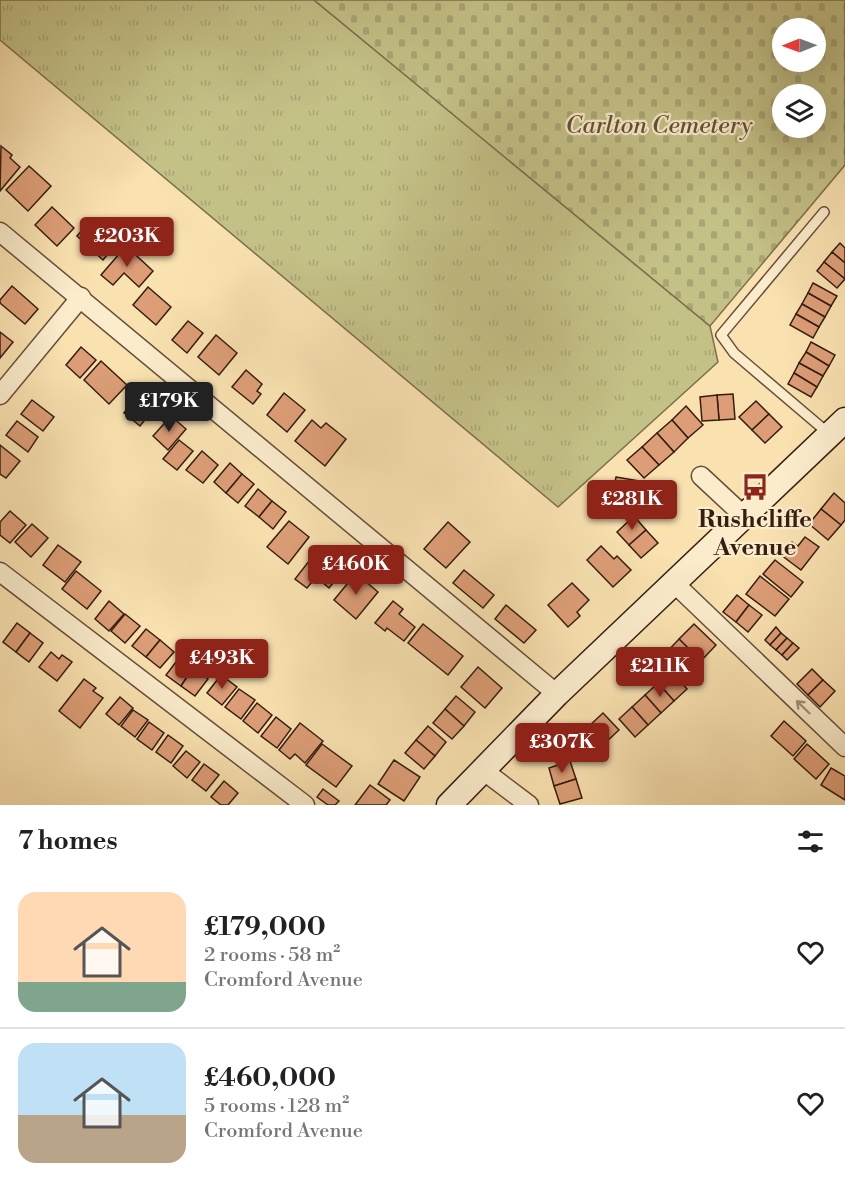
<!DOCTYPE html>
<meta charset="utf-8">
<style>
body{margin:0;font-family:"Libre Bodoni",serif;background:#f6f6f6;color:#202124;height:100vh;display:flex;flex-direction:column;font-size:22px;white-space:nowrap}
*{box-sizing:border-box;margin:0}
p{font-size:20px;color:#757577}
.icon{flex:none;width:33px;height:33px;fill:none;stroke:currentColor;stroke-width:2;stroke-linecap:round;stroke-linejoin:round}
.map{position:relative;height:805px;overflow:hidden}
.sheet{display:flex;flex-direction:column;background:#fff;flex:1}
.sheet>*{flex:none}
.needle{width:39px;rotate:269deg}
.tools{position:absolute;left:772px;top:18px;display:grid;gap:12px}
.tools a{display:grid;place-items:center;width:54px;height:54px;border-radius:50%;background:#fff;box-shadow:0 6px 24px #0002;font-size:30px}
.price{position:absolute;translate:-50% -51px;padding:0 14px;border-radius:6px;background:#8f2418;color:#fff;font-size:20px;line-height:39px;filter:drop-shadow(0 2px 3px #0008)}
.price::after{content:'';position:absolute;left:50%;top:36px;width:18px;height:14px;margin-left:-9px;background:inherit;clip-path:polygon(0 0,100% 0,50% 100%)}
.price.selected{background:#222;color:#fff}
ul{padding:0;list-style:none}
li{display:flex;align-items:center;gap:18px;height:150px;padding:0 18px}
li+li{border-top:2px solid #e0e0e0}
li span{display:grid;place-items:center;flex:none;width:168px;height:120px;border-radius:18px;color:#555}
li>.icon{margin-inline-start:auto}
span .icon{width:72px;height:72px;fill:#fffc;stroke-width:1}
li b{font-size:26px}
h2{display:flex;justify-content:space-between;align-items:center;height:72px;padding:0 18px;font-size:26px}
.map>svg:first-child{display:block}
.grass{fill:url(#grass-tufts);stroke:#7c704c;stroke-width:1.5}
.cemetery{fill:url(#cemetery-stones);stroke:#7c704c;stroke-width:1.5;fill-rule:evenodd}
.building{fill:#dd9e77;stroke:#351e11;stroke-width:1.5}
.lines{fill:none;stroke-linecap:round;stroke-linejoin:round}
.lane-casing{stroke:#664f39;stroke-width:12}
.street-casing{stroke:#664f39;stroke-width:21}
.secondary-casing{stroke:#351e11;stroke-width:27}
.lane{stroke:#fbeccc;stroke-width:9}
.street{stroke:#fbeccc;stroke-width:18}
.secondary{stroke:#fbeccc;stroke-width:24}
.oneway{stroke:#a28f78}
.labels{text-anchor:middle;stroke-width:4.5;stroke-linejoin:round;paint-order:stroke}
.park-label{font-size:24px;font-style:italic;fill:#604f34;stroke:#fbeccc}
.poi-label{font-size:24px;font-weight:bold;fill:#351e11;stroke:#fbeccc}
</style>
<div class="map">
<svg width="845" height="805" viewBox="0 0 845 805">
<defs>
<pattern id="grass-tufts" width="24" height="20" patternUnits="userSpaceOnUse" patternTransform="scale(1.5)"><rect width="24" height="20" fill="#c4c187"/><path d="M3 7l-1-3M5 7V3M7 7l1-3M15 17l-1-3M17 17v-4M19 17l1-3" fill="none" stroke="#a9a574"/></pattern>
<pattern id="cemetery-stones" width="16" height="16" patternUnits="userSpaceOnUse" patternTransform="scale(1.5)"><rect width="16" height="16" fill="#c4c187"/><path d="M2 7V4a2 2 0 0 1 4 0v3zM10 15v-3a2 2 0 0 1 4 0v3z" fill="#a9a574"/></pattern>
</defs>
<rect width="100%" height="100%" fill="#f9e1b0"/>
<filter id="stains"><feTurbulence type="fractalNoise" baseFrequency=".00333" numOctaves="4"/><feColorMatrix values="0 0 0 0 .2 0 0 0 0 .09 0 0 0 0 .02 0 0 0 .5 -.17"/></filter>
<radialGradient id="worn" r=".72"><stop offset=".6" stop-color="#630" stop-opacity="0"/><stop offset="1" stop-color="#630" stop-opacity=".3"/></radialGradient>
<path class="grass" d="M0 0H314L710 326 718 362 558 507 0 40Z"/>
<path class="cemetery" d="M314 0H845V165L710 326ZM783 28H816V62H783ZM783 94H816V128H783Z"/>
<g class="building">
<path d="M1 146 12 155 10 158 20 167 0 191Z"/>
<path d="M29 166 51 186 28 211 6 190Z"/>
<path d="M52 207 74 228 57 246 35 225Z"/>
<path d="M92 219 118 242 103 260 77 236Z"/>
<path d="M840 243 845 248V263L832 252Z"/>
<path d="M126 246 153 271 139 287 124 273 113 285 101 275Z"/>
<path d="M832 252 845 263V279L824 262Z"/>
<path d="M824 262 845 279 837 288 817 271Z"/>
<path d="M813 283 837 296 831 306 808 293Z"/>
<path d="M12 286 38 309 25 324 0 303V300Z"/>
<path d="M148 287 171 307 156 325 133 305Z"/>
<path d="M808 293 831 306 825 317 802 304Z"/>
<path d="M802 304 825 317 819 327 796 314Z"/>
<path d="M796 314 819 327 813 338 790 325Z"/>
<path d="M188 321 203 333 187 353 172 340Z"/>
<path d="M0 332 13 342 0 358Z"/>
<path d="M216 335 237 353 219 375 198 357Z"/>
<path d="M811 342 835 355 829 366 806 352Z"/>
<path d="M81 347 96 360 80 378 66 365Z"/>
<path d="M806 352 829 366 823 376 799 363Z"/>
<path d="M101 361 127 385 109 404 84 380Z"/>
<path d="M799 363 823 376 817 387 794 373Z"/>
<path d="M246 370 262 384 257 391 261 394 253 404 232 387Z"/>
<path d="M794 373 817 387 811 397 788 384Z"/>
<path d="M284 393 305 410 287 432 267 415Z"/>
<path d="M139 394 155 407 140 426 124 413Z"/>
<path d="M733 394 735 419 719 420 717 395Z"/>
<path d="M717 395 719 420 702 421 700 397Z"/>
<path d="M32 400 54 417 43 431 21 414Z"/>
<path d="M756 401 769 414 752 430 739 417Z"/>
<path d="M686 406 703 425 688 438 672 420Z"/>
<path d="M769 414 782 427 765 443 752 430Z"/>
<path d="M171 416 186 429 168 450 153 436Z"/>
<path d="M312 420 321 428 326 423 346 439 325 466 295 441Z"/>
<path d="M672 420 688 438 674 452 657 433Z"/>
<path d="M17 421 38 437 28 452 6 435Z"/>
<path d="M657 433 674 452 659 465 642 447Z"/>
<path d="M179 440 193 451 177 470 163 459Z"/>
<path d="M0 445 20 461 6 478 0 474Z"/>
<path d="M642 447 659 465 644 478 627 460Z"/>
<path d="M202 451 218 465 203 483 186 470Z"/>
<path d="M230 463 242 474 226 493 214 482Z"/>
<path d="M242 474 254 484 238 503 226 493Z"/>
<path d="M616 477 640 481 637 497 613 493Z"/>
<path d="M258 489 272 501 259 517 245 506Z"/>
<path d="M613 493 637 497 634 514 610 510Z"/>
<path d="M834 493 845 503V520L841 525 821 509Z"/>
<path d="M272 501 286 512 273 529 259 517Z"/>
<path d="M821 509 841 525 828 540 809 524Z"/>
<path d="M10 511 26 525 10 543 0 535V522Z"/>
<path d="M634 516 646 530 629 545 617 532Z"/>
<path d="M289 521 309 537 288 564 267 547Z"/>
<path d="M448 522 470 542 446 568 424 549Z"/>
<path d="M32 524 48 538 31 557 15 542Z"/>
<path d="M646 530 658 543 641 558 629 545Z"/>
<path d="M805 537 819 547 801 570 781 555 792 542 798 546Z"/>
<path d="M58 545 81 562 65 582 43 565Z"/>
<path d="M601 546 614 559 617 556 631 570 613 587 587 560Z"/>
<path d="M320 547 332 556 328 561 342 572 329 588 316 577 307 588 295 579Z"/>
<path d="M775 560 803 582 791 597 763 574Z"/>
<path d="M464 570 494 595 483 608 453 583Z"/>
<path d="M76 571 101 591 87 609 62 589Z"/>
<path d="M356 573 378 592 356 619 334 600Z"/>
<path d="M760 576 789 599 775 616 746 594Z"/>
<path d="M572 583 589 600 577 612 580 616 568 627 548 605Z"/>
<path d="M737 595 749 605 736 622 723 612Z"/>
<path d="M109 601 124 614 109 631 95 619Z"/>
<path d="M393 601 403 609 399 614 415 627 404 641 387 628 385 631 375 623Z"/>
<path d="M506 605 536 630 524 643 495 619Z"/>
<path d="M749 605 762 615 748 632 736 622Z"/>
<path d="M125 614 140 626 125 643 111 631Z"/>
<path d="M17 623 30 633 16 652 3 642Z"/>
<path d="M423 624 463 656 448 675 408 643Z"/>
<path d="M694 624 716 645 701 661 679 639Z"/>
<path d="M776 627 781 633 770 645 765 640Z"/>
<path d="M146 629 160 640 146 657 132 646Z"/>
<path d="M30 633 43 643 29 662 16 652Z"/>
<path d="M781 633 787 638 776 650 770 645Z"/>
<path d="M787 638 793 643 782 655 776 650Z"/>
<path d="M679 639 701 661 687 676 664 655Z"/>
<path d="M160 640 174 652 160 668 146 657Z"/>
<path d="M793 643 799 648 787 660 782 655Z"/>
<path d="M51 652 59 659 62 655 72 662 57 681 39 667Z"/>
<path d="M179 658 193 668 181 686 166 675Z"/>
<path d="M478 667 502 688 485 708 461 687Z"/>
<path d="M193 668 208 679 195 696 181 686Z"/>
<path d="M812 669 823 680 808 695 797 684Z"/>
<path d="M671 671 687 689 674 701 658 683Z"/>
<path d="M221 675 237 687 222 705 207 693Z"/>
<path d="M84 679 96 688 93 691 103 698 80 728 59 711Z"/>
<path d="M823 680 835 691 820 707 808 695Z"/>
<path d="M658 683 674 701 661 713 645 695Z"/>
<path d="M239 689 255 700 241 719 225 707Z"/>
<path d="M645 695 661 713 648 725 632 707Z"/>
<path d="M456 696 475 712 464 726 445 709Z"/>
<path d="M120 697 133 708 119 725 106 714Z"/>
<path d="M257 703 272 715 258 733 243 721Z"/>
<path d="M632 707 648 725 635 737 619 719Z"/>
<path d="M445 709 464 726 452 739 433 723Z"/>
<path d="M133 710 148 720 135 737 121 726Z"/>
<path d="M603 713 619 730 604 744 588 727Z"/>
<path d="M276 717 291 729 277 748 261 736Z"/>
<path d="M784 721 806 741 793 756 771 736Z"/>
<path d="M149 722 164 733 152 750 137 739Z"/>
<path d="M300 723 323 741 305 763 295 754 290 759 279 750Z"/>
<path d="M428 726 446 742 435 756 416 740Z"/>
<path d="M588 727 604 744 589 758 574 741Z"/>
<path d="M168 735 183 746 171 763 156 752Z"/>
<path d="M416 740 435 756 424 769 405 753Z"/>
<path d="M322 744 352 766 336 787 306 765Z"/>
<path d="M807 744 829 764 816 779 794 759Z"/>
<path d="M186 751 200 762 187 778 173 766Z"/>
<path d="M394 760 420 777 404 801 378 784Z"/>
<path d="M570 761 576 779 554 786 549 768Z"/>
<path d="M204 764 219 775 206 791 192 780Z"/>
<path d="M831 768 845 776V800L821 785Z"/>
<path d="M576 779 582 798 560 804 554 786Z"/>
<path d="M224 781 238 793 228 805H221L211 797Z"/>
<path d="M370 785 390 800 386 805H355Z"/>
<path d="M323 789 339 801 335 805H328L317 797Z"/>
</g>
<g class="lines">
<defs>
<path id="lane" d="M824 212 721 335 734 353 828 433"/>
<g id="street">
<path d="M0 232 557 694"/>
<path d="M0 395 81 297"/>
<path d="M701 476 744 516"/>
<path d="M0 572 305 805"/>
<path d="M674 583 845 747"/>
<path d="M484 771 529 805"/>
</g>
<path id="secondary" d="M449 805 557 694 845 420"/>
</defs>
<use href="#lane" class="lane-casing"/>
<use href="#street" class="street-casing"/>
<use href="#secondary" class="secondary-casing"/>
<use href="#lane" class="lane"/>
<use href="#street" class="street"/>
<use href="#secondary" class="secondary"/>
</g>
<defs><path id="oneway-shaft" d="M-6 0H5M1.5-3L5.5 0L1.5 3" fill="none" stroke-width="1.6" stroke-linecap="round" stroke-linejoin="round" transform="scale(1.5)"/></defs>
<use class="oneway" href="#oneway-shaft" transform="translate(803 707) rotate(-136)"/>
<defs>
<symbol id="bus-bare" viewBox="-9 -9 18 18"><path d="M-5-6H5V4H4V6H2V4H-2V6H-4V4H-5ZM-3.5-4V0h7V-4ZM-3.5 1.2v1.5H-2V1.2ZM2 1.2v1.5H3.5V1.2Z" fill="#8f2418" stroke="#fbeccc" stroke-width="2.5" paint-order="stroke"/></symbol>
</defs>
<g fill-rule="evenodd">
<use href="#bus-bare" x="736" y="468" width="38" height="38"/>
</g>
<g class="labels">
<g class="park-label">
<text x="659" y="133">Carlton Cemetery</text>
</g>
<g class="poi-label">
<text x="755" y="527">Rushcliffe<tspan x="755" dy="28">Avenue</tspan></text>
</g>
</g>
<rect width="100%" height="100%" filter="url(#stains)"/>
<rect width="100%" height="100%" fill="url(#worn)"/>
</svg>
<div class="tools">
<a><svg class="needle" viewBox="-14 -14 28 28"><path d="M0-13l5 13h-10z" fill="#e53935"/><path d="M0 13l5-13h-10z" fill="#757577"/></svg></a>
<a><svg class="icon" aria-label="layers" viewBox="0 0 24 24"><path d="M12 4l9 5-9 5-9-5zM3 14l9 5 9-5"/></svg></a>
</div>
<b class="price" style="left:127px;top:268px">£203K</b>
<b class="price selected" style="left:169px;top:433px">£179K</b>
<b class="price" style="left:632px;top:531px">£281K</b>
<b class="price" style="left:356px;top:596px">£460K</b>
<b class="price" style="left:222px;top:690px">£493K</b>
<b class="price" style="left:660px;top:698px">£211K</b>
<b class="price" style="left:562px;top:774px">£307K</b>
</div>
<section class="sheet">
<h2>7 homes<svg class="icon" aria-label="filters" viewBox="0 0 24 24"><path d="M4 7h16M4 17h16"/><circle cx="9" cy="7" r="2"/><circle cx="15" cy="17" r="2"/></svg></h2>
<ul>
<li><span style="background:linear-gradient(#ffd9b3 75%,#7fa58c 0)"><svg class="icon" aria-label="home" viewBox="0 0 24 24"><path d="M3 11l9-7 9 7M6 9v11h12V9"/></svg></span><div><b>£179,000</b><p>2 rooms · 58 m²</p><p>Cromford Avenue</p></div><svg class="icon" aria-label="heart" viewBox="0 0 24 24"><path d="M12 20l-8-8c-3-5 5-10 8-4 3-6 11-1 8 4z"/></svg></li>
<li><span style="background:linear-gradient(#bfe0f5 60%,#b9a48a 0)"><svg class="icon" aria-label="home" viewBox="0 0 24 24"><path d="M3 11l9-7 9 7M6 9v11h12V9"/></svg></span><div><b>£460,000</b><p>5 rooms · 128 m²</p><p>Cromford Avenue</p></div><svg class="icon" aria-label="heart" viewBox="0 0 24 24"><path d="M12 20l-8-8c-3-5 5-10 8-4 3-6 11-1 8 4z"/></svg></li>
</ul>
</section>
